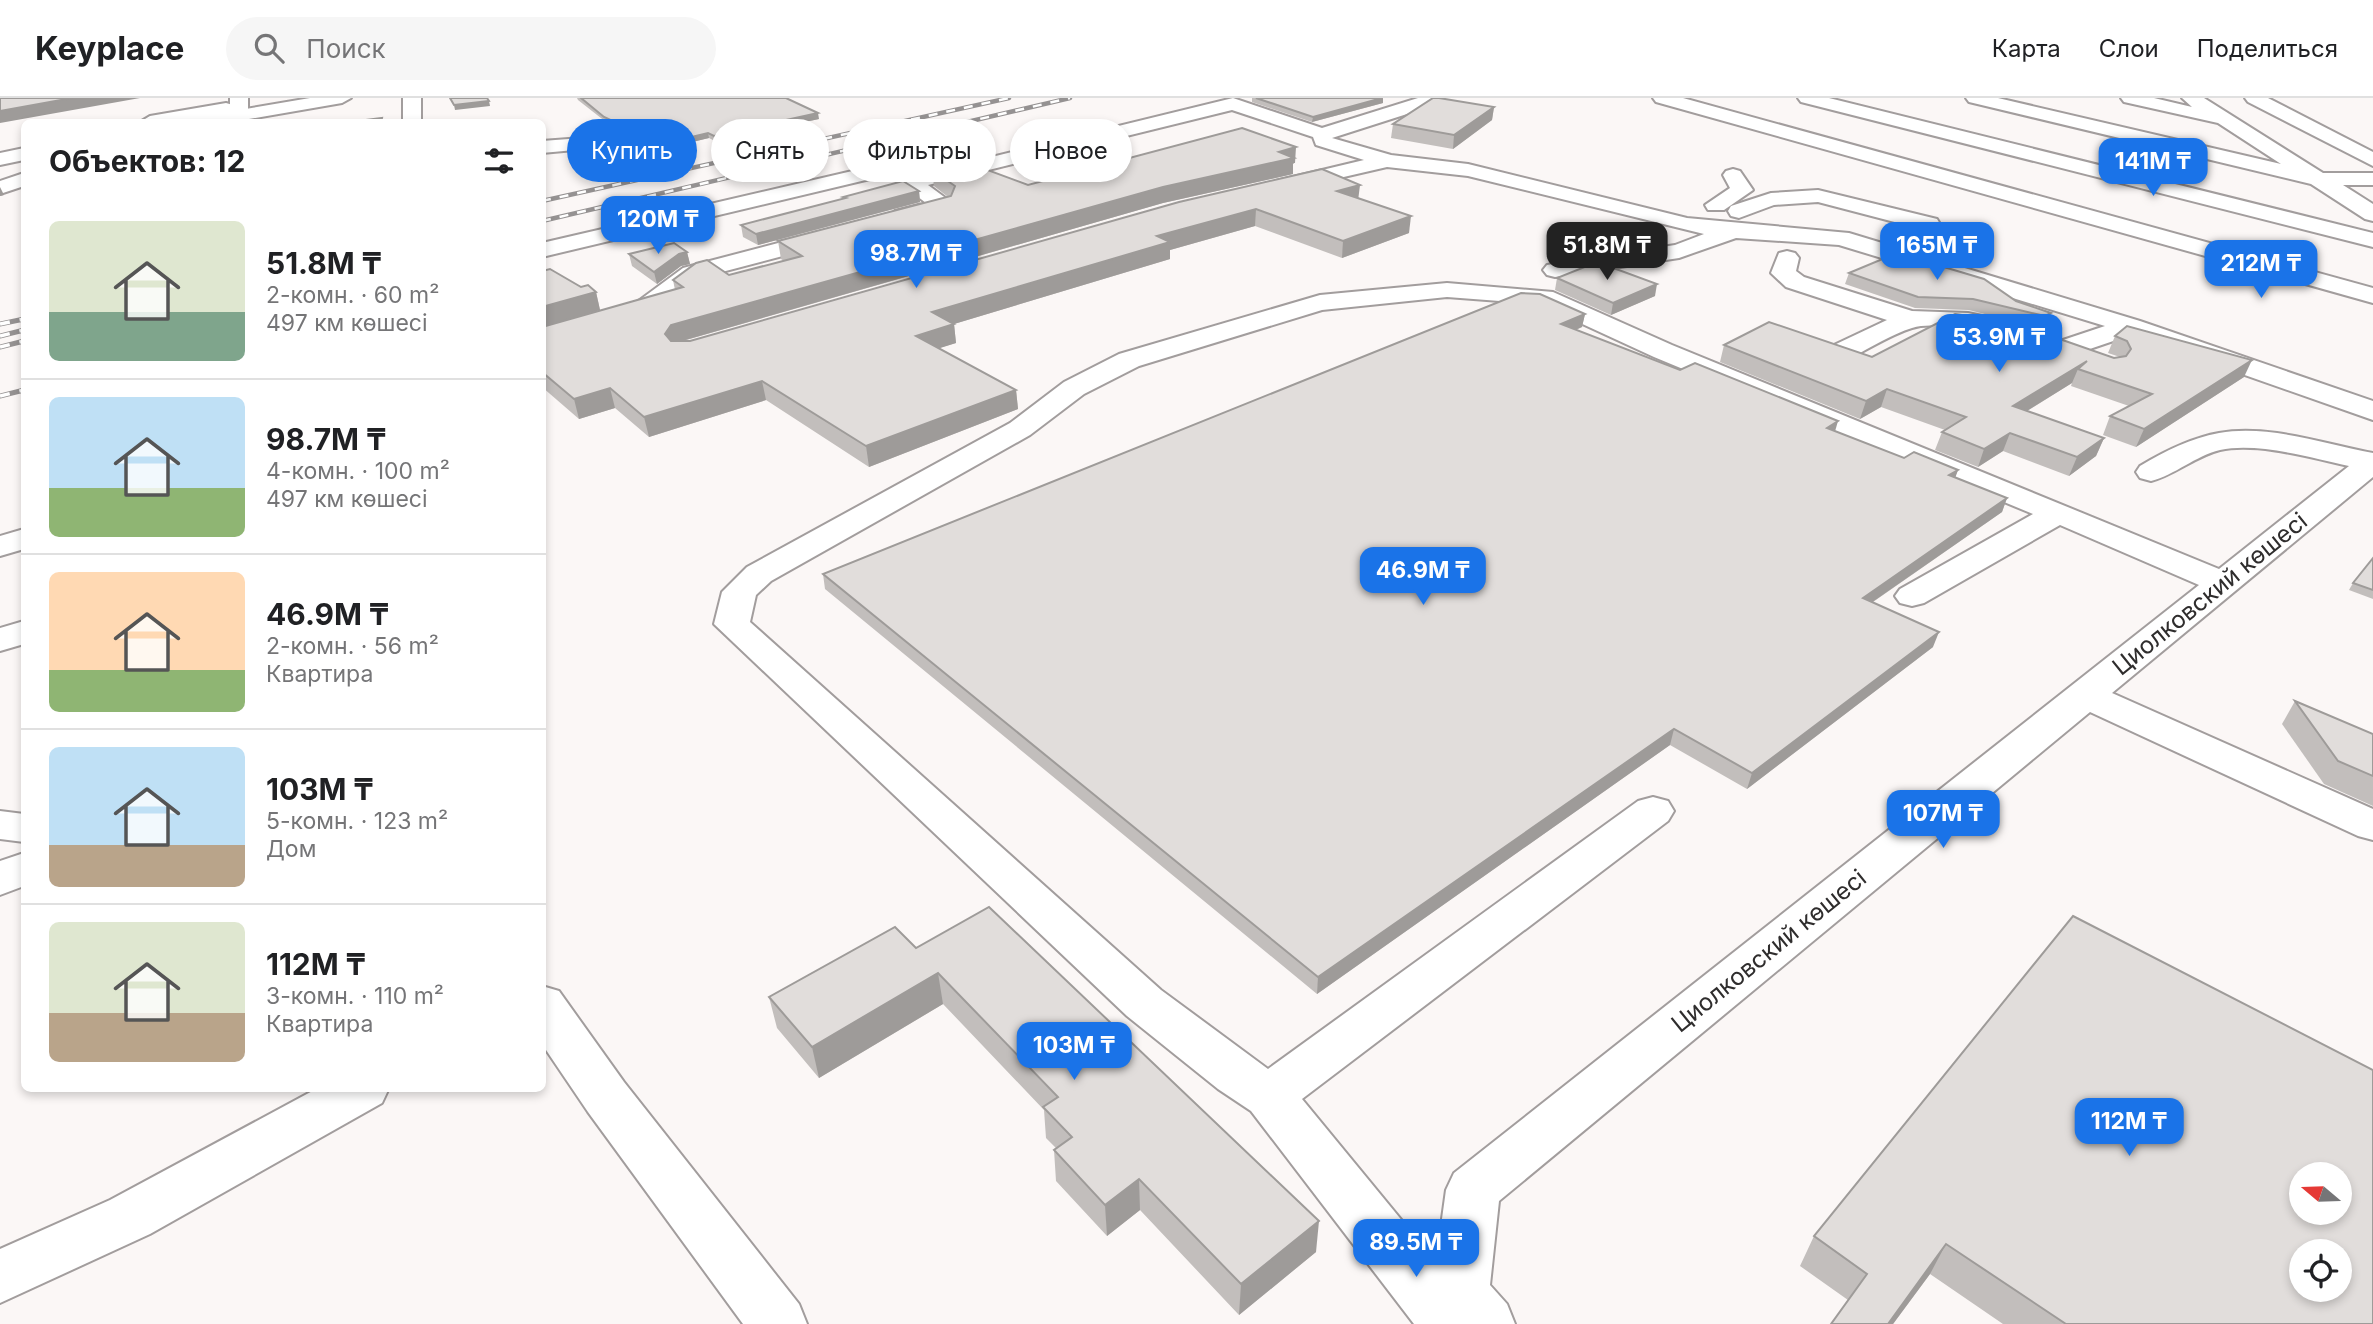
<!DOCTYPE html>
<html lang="ru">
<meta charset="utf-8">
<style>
body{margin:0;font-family:Inter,sans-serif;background:#f6f6f6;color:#202124;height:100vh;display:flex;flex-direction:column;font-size:26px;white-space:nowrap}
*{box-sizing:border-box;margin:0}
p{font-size:23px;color:#757577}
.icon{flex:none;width:38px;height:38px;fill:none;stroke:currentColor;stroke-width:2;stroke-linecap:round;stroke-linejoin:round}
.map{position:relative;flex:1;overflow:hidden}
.panel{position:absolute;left:21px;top:21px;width:525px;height:973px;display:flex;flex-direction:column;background:#fff;border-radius:10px;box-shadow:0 4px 10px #0003}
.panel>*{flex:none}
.top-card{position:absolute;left:567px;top:21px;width:665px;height:63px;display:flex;gap:14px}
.needle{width:46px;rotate:289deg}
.buttons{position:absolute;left:2289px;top:1064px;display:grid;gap:14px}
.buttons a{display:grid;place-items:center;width:63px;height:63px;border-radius:50%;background:#fff;box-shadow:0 4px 10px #0003;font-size:35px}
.price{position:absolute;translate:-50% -60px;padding:0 16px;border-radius:14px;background:#1a73e8;color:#fff;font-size:23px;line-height:46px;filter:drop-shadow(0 2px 4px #0008)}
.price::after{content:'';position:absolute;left:50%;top:42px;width:21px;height:16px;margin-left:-10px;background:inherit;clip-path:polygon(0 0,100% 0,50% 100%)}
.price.active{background:#222;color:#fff}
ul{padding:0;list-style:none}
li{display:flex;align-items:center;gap:21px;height:175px;padding:0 28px}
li+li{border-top:2px solid #e0e0e0}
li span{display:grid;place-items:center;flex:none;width:196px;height:140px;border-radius:10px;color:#555}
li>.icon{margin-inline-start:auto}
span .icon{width:84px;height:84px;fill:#fffc;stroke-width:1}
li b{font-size:30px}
h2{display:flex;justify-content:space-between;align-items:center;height:84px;padding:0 28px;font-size:30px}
.chip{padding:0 24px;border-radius:32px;background:#fff;box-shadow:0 4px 10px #0003;font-size:24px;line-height:63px}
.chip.active{background:#1a73e8;color:#fff}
header{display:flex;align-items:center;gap:42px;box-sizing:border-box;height:98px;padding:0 35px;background:#fff;border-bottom:2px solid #e0e0e0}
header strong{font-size:33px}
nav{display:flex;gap:38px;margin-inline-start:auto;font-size:24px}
.search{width:490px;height:63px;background:#f6f6f6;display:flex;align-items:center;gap:18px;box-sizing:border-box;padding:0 24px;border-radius:38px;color:#757577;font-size:26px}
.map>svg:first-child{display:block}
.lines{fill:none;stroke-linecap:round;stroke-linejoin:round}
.minor-casing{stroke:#a29d9d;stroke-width:4}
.major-casing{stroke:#a29d9d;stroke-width:4}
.minor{fill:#fff;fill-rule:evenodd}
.major{fill:#fff;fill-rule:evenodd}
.rail-far1-casing{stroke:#959292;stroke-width:4.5}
.rail-casing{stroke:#959292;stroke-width:5}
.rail-far1{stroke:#fff;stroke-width:2.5;stroke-dasharray:9;stroke-linecap:butt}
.rail{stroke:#fff;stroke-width:3.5;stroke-dasharray:10;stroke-linecap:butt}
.wall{fill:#c2bebc}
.shaded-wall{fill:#9e9b99}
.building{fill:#e1dddb;stroke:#9e9b99;stroke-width:2;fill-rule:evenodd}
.labels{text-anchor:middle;stroke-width:5;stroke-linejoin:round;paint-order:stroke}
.street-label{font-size:24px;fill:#2f2d2d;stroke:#fff}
</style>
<header>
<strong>Keyplace</strong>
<div class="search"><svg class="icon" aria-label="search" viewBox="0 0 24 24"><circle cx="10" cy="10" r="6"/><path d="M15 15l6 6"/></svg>Поиск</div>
<nav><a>Карта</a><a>Слои</a><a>Поделиться</a></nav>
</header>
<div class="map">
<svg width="2373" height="1226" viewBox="0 0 2373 1226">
<rect width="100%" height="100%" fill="#fbf7f6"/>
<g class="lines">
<defs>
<g id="minor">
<path d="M230 0H248V18L244 24H224L230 17Z"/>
<rect x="403" y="0" width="18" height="24"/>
<path d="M1233 0 1322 30 1418 0H1432L1434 4 1432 8 1332 40 1391 57 1468 66 1687 120 1849 135 2140 223 2373 303V322L2131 237 2075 256 2066 258 2057 256 2053 250 2057 244 2105 228 1839 147 1736 140 1679 160 1555 179 1547 177 1543 172 1547 167 1675 147 1704 136 1468 78 1387 69 1283 93 1276 91 1272 87 1276 83 1364 62 1316 47 1313 39 1232 12 928 87 955 107 952 112 903 125 895 123 892 118 895 113 926 105 900 85 904 81 921 76H891L542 159V145L891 64H941L951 69Z"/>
<path d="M1798 0H1829L2373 135V149L1801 4Z"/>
<path d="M1966 0H1998L2281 66 2218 25 2124 4 2121 0H2154L2192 9 2182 0H2204L2323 75H2373V87H2343L2373 106V123L2365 121 2311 86 1969 4Z"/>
<path d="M2245 0H2268L2373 54V68L2248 4Z"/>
<path d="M622 37 629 39 632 43 629 47 542 55V43Z"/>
<path d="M1733 71 1740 73 1753 92 1724 112H1708L1705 107 1730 90 1723 77 1726 73Z"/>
<path d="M24 75V88L0 96V83Z"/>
<path d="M1818 92 1937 121 1940 126 1937 131 1929 133 1818 104 1774 107 1739 120 1731 118 1728 113 1731 108 1771 95Z"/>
<path d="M828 132 836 134 839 139 836 144 699 180 655 214 542 248V232L637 204 683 170Z"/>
<path d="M1787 153 1795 155 1799 160 1796 173 1804 179 1912 213 1968 215 2006 223 2010 228 2006 233C1979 240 1941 221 1912 230 1892 236 1872 249 1852 259L1843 261 1834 259 1830 253 1834 247 1887 222 1786 189 1771 175 1779 155Z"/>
<path d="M1447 185 1553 194 1672 247 2219 471 2349 368C2312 360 2258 344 2220 352 2195 358 2175 377 2151 383L2140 380 2136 374 2140 368C2165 353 2191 340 2219 335 2268 326 2325 346 2373 355V379L2112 595 2373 711V742L2358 738 2090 614 1499 1103 1490 1187 1507 1206 1515 1226H1414L1251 1013 1218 991 1127 918 714 526 722 494 747 469 1010 325 1064 284 1119 256 1320 197ZM1447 199 1539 206 1654 259 2033 416 1900 491 1895 498 1900 505 1912 508 1924 505 2060 427 2199 487 1454 1075 1446 1092 1436 1164 1302 1001 1668 723 1674 713 1668 703 1653 699 1638 703 1268 971 1161 892 750 524 756 497 771 483 1030 337 1084 296 1139 268 1322 212Z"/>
<path d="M24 431V451L0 458V438Z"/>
<path d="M24 523V546L0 553V530Z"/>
<path d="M0 713 24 716V744L0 741Z"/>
<path d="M24 755V788L0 797V763Z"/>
<path d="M542 888 559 893 624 984 799 1206 807 1226H743L588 1014 542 946Z"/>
<path d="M318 990H389L382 1005 150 1136 0 1205V1151L110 1102Z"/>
</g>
<g id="major">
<path d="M310 0H351L342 5 232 24H193L194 22 140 24 150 18 226 5 233 7 234 13Z"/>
<path d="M1653 0H1683L2373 190V205L1656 4Z"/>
<path d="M24 50V62L0 67V55Z"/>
</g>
</defs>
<use href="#minor" class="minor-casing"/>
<use href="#major" class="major-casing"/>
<use href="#minor" class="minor"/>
<use href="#major" class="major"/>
<defs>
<g id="rail-far1">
<path d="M542 103 1009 0"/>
<path d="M542 123 1070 0"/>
</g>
<g id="rail">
<path d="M0 226 24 221"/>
<path d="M0 238 24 232"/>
<path d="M0 249 24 243"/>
<path d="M0 298 24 292"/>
</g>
</defs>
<use href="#rail-far1" class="rail-far1-casing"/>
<use href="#rail" class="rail-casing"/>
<use href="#rail-far1" class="rail-far1"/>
<use href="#rail" class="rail"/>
</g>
<g class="wall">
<path d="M577 0H786L819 21 715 43 709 40 663 51 606 24 578 2Z"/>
<path d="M1252 0H1383V5L1312 24 1252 4Z"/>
<path d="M1494 9 1492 22 1453 51 1391 40 1393 26Z"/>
<path d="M1293 65V76L1163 105 683 243H690L1179 104 1359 100 1409 135 1342 160 1255 128 1170 152V161L954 226 956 245 939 250 1016 292 1018 311 869 369 766 302 649 339 615 310 579 321 542 289V173L596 194 600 212 550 227 675 192 673 182 729 177 784 163 781 161 778 143 948 99 934 88 932 72 1028 87 1295 65Z"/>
<path d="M919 93 920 104 758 147 743 139 741 127 844 101 843 99Z"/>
<path d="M687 154 690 166 681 168 657 186 632 168 629 156Z"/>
<path d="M1849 175 2016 203 2051 215 2047 227 2040 230 1969 212 1915 210 1845 186Z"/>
<path d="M1557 180 1655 198 1611 217 1555 192Z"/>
<path d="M1585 216 1582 229 1576 232 1904 360 1958 372 1955 379 2007 400 2002 414 1873 504 1933 549 1747 691 1670 647 1317 896 825 491 823 476Z"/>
<path d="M2115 238 2244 279 2136 349 2103 337 2110 318 2129 308 2071 288 2072 285 2027 313 2104 340 2096 358 2069 378 2003 353 1978 369 1935 352 1942 334 1945 332 1881 309 1860 321 1720 264 1724 247 1872 259 2114 260 2120 259 2108 255Z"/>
<path d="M2373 460V501L2349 492 2353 485Z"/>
<path d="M2295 603 2373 636V708L2324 686 2282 626Z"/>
<path d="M2073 818 2373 1226H2003L1930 1176 1893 1226H1831L1848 1202 1800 1168 1814 1138Z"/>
<path d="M916 850 1316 1154 1239 1217 1140 1112 1107 1138 1056 1083 1054 1052 1056 1050 1046 1040 1044 1012 943 906 819 980 777 930 769 899Z"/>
</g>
<g class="shaded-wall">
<path d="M72 0H140L0 25V13Z"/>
<path d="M1383 0V5L1312 24 1313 19Z"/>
<path d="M489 3 490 8 455 12 454 7Z"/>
<path d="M1494 9 1492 22 1453 51 1454 37Z"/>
<path d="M818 15 819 21 715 43 714 38Z"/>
<path d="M708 35 709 40 663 51 662 46Z"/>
<path d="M1296 49 1295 65H1293V76L1163 105 675 245 670 255 665 236 671 227Z"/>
<path d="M1360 87 1358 103 1337 93Z"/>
<path d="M0 89 4 97 0 98Z"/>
<path d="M919 93 920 104 758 147 756 136Z"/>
<path d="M1256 111 1255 128 1170 152V161L954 226 956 245 918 257 916 238 932 214 1157 138Z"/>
<path d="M1411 118 1409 135 1342 160 1343 143Z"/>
<path d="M687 154 690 166 681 168 657 186 654 174 679 156Z"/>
<path d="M1657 186 1655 198 1611 217 1613 205Z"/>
<path d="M596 194 600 212 542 229V209Z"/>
<path d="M2051 215 2047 227 2040 230 2045 218Z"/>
<path d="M1585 216 1582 229 1559 239 1561 226Z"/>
<path d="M2252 262 2244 279 2136 349 2144 331Z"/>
<path d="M2087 263 2078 271 2072 285 2006 326 2013 308Z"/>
<path d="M762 283 766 302 649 339 644 319Z"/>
<path d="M610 290 615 310 579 321 574 301Z"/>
<path d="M1887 291 1881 309 1860 321 1866 303Z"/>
<path d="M1016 292 1018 311 869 369 866 348Z"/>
<path d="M1838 323 1834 337 1827 330Z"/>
<path d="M2010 335 2003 353 1978 369 1984 351Z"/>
<path d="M2104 340 2096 358 2069 378 2077 359Z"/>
<path d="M1958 372 1953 386 1949 377Z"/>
<path d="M2007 400 2002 414 1858 514 1863 500Z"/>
<path d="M1939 534 1933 549 1747 691 1752 675Z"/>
<path d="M1674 631 1670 647 1317 896 1318 879Z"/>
<path d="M938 875 943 906 819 980 812 949Z"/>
<path d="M1139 1081 1140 1112 1107 1138 1105 1107Z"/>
<path d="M1319 1123 1316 1154 1239 1217 1241 1186Z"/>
<path d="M1946 1146 1930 1176 1893 1226H1888Z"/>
</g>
<g class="building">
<path d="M0 0H72L0 13Z"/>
<path d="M450 0H487L489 3 454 7Z"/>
<path d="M581 0H786L818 15 714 38 708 35 662 46 604 19Z"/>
<path d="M1256 0H1382L1313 19Z"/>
<path d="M1433 0H1439L1494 9 1454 37 1393 26Z"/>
<path d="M382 20 381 24H350Z"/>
<path d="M1242 30 1296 49 1279 54 1294 60 1163 89 671 227 665 236 671 243H690L1179 104 1322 71 1360 87 1337 93 1411 118 1343 143 1256 111 1157 138 1170 144 932 214 954 226 916 238 1016 292 866 348 762 283 644 319 610 290 574 301 542 274V229L683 189 673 182 696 165 707 162 729 177 802 158 778 143 951 98 955 88 932 72 966 64 1028 87Z"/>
<path d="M903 83 919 93 756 136 741 127 846 100 843 99Z"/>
<path d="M674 145 687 154 679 156 654 174 629 156Z"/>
<path d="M1897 155 1984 181 2016 203 2051 215 2045 218 1973 201 1918 199 1849 175Z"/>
<path d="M1597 164 1657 186 1613 205 1557 180Z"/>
<path d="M550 171 581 189 588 187 596 194 542 209V173Z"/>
<path d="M1521 195 1540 196 1585 216 1561 226 1680 272 1695 265 1838 323 1827 330 1904 360 1914 354 1958 372 1949 377 2007 400 1863 500 1939 534 1752 675 1674 631 1318 879 823 476Z"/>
<path d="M1955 216 2011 224 2114 260 2126 258 2131 251 2127 243 2115 238 2127 228 2252 262 2144 331 2110 318 2152 296 2078 271 2087 263 2013 308 2104 340 2077 359 2010 335 1984 351 1942 334 1966 319 1887 291 1866 303 1724 247 1769 224 1872 259Z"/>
<path d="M2373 460V492L2353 485Z"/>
<path d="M2295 603 2373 636V678L2338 663Z"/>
<path d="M989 809 1319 1123 1241 1186 1139 1081 1105 1107 1054 1052 1072 1039 1043 1009 1058 999 938 875 812 949 769 899 895 829 916 850Z"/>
<path d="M2073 818 2373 972V1226H2066L1946 1146 1888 1226H1831L1867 1176 1814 1138ZM2301 1076H2340V1115H2301ZM2301 1153H2340V1192H2301Z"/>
</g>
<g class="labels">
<g class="street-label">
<text transform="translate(2210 496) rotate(-39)" y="8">Циолковский көшесі</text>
<text transform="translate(1769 853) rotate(-39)" y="8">Циолковский көшесі</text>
</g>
</g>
</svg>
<div class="buttons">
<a><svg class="needle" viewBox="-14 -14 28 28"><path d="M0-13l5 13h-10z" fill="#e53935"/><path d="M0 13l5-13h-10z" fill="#757577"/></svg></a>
<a><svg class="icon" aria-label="locate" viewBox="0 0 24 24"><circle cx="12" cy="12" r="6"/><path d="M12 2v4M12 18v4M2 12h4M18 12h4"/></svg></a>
</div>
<b class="price" style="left:2153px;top:100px">141M ₸</b>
<b class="price" style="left:658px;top:158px">120M ₸</b>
<b class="price active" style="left:1607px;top:184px">51.8M ₸</b>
<b class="price" style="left:1937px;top:184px">165M ₸</b>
<b class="price" style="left:916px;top:192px">98.7M ₸</b>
<b class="price" style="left:2261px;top:202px">212M ₸</b>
<b class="price" style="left:1999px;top:276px">53.9M ₸</b>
<b class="price" style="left:1423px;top:509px">46.9M ₸</b>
<b class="price" style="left:1943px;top:752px">107M ₸</b>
<b class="price" style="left:1074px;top:984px">103M ₸</b>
<b class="price" style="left:2129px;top:1060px">112M ₸</b>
<b class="price" style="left:1416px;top:1181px">89.5M ₸</b>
<div class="top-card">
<a class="chip active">Купить</a>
<a class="chip">Снять</a>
<a class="chip">Фильтры</a>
<a class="chip">Новое</a>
</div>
<section class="panel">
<h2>Объектов: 12<svg class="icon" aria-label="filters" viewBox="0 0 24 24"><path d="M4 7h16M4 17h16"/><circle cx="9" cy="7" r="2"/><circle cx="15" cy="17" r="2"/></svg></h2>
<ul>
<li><span style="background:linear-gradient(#dfe7d0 65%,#7fa58c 0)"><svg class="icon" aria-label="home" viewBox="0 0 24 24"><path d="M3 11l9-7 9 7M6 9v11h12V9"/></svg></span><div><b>51.8M ₸</b><p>2-комн. · 60 m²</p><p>497 км көшесі</p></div></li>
<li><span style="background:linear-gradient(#bfe0f5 65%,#8fb573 0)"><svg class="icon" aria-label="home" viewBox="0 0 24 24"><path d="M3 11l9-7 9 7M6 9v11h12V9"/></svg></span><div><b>98.7M ₸</b><p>4-комн. · 100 m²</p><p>497 км көшесі</p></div></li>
<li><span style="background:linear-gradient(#ffd9b3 70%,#8fb573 0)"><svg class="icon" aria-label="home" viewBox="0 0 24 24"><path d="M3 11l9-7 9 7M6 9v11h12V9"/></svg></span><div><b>46.9M ₸</b><p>2-комн. · 56 m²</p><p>Квартира</p></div></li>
<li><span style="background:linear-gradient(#bfe0f5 70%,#b9a48a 0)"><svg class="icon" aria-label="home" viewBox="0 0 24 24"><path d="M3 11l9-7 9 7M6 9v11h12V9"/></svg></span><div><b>103M ₸</b><p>5-комн. · 123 m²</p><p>Дом</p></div></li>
<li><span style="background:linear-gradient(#dfe7d0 65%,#b9a48a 0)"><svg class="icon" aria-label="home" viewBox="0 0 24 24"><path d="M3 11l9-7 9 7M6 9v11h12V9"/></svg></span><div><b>112M ₸</b><p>3-комн. · 110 m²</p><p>Квартира</p></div></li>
</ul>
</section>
</div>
